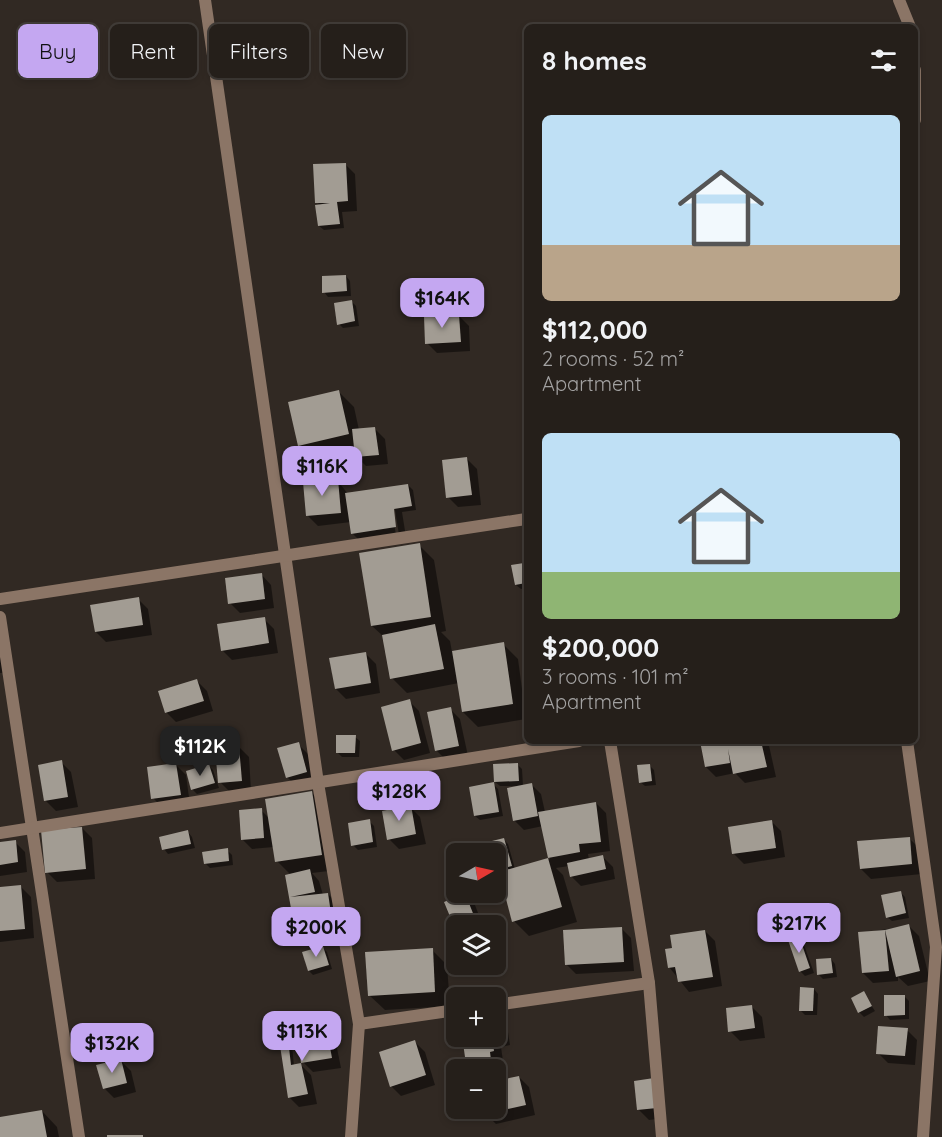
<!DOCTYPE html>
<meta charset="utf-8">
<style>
body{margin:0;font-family:Quicksand,sans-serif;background:#2d2723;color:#f1f3f6;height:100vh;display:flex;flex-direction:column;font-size:22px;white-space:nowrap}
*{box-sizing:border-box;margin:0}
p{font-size:20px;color:#a3a2a2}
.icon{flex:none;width:33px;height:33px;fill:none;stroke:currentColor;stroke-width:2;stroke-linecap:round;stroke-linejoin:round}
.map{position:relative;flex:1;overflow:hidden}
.panel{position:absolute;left:524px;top:24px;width:394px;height:720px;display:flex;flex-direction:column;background:#251f1a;border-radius:9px;box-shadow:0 3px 9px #0003,0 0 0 2px #423d39}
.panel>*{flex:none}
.hud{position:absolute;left:18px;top:24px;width:416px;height:54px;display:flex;gap:12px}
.needle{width:39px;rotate:81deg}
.fabs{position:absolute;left:446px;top:843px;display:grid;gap:12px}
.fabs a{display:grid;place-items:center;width:60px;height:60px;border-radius:9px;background:#251f1a;box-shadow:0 3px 9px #0003,0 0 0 2px #423d39;font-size:30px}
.price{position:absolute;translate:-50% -51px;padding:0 14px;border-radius:12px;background:#c4a7f1;color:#111;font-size:20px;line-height:39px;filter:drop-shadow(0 2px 3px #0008)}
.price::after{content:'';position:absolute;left:50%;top:36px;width:18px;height:14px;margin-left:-9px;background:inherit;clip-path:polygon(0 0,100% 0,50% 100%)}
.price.active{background:#222;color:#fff}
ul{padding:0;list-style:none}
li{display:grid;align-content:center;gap:12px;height:318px;padding:0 18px}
li span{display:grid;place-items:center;height:186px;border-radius:9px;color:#555}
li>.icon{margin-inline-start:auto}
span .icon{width:108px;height:108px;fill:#fffc;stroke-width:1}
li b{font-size:26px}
h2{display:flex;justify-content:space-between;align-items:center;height:72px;padding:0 18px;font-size:26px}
.tag{padding:0 21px;border-radius:9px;background:#251f1a;box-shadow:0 3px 9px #0003,0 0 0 2px #423d39;font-size:21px;line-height:54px}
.tag.active{background:#c4a7f1;color:#111}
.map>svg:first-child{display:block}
.shadow{fill:#0007;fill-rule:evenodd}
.building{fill:#a29c93}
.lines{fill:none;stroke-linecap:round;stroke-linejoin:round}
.street{stroke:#8b7566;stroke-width:12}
</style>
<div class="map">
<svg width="942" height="1137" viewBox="0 0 942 1137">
<rect width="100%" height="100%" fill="#312923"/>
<g class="shadow">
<path d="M268 26 272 31 274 45 254 49 250 44Z"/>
<path d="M345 164 355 174 357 211 342 212 344 228 324 230 319 226 320 205 317 202Z"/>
<path d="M346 276 350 281 351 296 328 297 324 292Z"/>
<path d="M351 301 356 306 359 326 343 328 339 324Z"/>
<path d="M459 316 469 326 470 351 437 353 427 343Z"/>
<path d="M339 392 354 407 359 430 375 429 385 439 388 464 366 466 356 456V451L315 460 300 445Z"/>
<path d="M467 459 477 469 481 505 458 507 448 497Z"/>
<path d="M337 480 348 494 408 485 413 490 416 510 402 512 406 537 362 543 352 533 351 522 318 526 308 516ZM390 497H393L399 535H396Z"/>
<path d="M419 545 434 560 446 631 441 632 450 641 452 652 503 644 518 659 526 719 478 727 463 712 459 683 407 693 392 678 384 637 372 626Z"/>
<path d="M523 564 526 568V588L521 589 516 585Z"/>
<path d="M261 574 271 585 274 608 240 613 230 603Z"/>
<path d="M138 599 148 609 152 635 106 642 96 632Z"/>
<path d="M264 619 274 629 278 653 232 660 222 650Z"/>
<path d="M0 636 11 672 0 673Z"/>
<path d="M366 654 376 664 380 693 346 699 336 689Z"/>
<path d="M197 681 207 691 213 711 176 722 166 712Z"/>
<path d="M409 701 419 711 430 753 404 760 394 750Z"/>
<path d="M450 709 460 719 468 756 447 761 437 751 429 713Z"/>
<path d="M355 737 360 741 359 757H342L338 753Z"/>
<path d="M706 741H768L776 777 745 783 735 773 716 777 706 767Z"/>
<path d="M298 744 308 754 316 782 297 787 287 777Z"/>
<path d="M239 747 249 757 251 790 230 792 220 782Z"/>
<path d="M61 762 71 772 78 807 56 811 46 801Z"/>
<path d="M517 764 522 769 523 786 531 784 541 794 545 812 596 803 606 813 610 851 588 854 589 860 603 857 613 867 615 879 581 886 571 876 569 866 556 868 563 875 577 922 529 936 514 921 495 861V854L503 839 508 844 515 869 550 859 543 826 524 830 514 820 516 786H500L495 782Z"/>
<path d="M176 765 186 775 190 805 163 808 153 798Z"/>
<path d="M209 766 213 770 219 788 197 794 192 789Z"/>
<path d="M650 766 654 770 656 785 645 786 640 782Z"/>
<path d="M493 784 498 789 503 816 480 820 475 816Z"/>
<path d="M312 793 327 808 337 870 312 873 319 881 323 895 328 894 338 904 341 930 305 934 295 924 287 876 291 875 277 861 274 847 252 849 242 839 261 810 270 819Z"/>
<path d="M410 807 420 817 426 844 399 849 389 839Z"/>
<path d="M369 821 374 826 377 847 358 850 353 845Z"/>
<path d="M771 821 781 831 785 857 744 864 734 854Z"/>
<path d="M82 828 92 838 95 879 57 882 47 872Z"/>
<path d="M188 832 192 837 195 848 168 854 164 849Z"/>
<path d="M909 838 919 848 922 874 871 879 861 869Z"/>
<path d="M15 842 25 852 27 872 0 876V844Z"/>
<path d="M227 850 232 855 233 865 210 868 205 863Z"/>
<path d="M21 887 31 897 34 938 0 942V888Z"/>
<path d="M901 893 905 897 909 918 892 921 887 917Z"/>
<path d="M465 895 475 905 483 926 456 927 446 903Z"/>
<path d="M909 926 919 936 930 981 908 986 898 977V981L873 983 863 973 860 933Z"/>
<path d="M621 928 631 938 634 971 576 974 566 964Z"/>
<path d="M705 931 715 941 722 986 689 992 669 967 674 949Z"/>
<path d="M799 937 803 942 814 973 805 976 800 971Z"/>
<path d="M323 948 327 952 332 969 313 975 309 971Z"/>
<path d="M432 950 447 965 450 1006 385 1010 369 995Z"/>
<path d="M831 959 835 964 837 977 823 979 818 974Z"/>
<path d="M814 989 818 994 817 1015H805L800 1010Z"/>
<path d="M863 993 875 1011 864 1017 859 1012Z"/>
<path d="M904 996 909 1001V1019L890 1020 886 1015Z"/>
<path d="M752 1007 762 1017 765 1038 740 1041 730 1031Z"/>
<path d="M497 1016 507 1026 510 1045 501 1047 503 1061H499L500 1069 474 1070 468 1063 463 1036H495V1017Z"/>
<path d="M907 1030 917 1040 915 1065 888 1063 878 1053Z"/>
<path d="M327 1038 337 1048 341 1068 313 1072 303 1062Z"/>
<path d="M288 1040 292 1045 294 1066 301 1065 311 1075 317 1104 299 1107 289 1097 281 1041Z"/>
<path d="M415 1042 425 1052 435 1085 401 1096 391 1086Z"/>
<path d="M121 1061 131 1071 136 1092 114 1098 104 1088Z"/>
<path d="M519 1077 529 1087 535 1115 496 1124 486 1114 495 1108V1082Z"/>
<path d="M636 1082 666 1118 649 1120 639 1110Z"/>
<path d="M42 1111 57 1127 59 1137H0V1119Z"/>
</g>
<g class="building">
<path d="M268 25 271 41 248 45 245 29Z"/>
<path d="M346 163 348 201 337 202 340 224 318 226 315 205 330 203H315L313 164Z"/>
<path d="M346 275 347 291 322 293V276Z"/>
<path d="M352 300 355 321 337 325 334 303Z"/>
<path d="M459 315 461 342 425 344 424 316Z"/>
<path d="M339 390 349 434 298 446 288 402Z"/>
<path d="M375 427 379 455 355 457 352 429Z"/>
<path d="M467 457 472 495 446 498 442 460Z"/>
<path d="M338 479 341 513 306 516 303 482Z"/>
<path d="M408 484 412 506 394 509 396 527 351 534 345 493Z"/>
<path d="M420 543 431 617 371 626 359 553Z"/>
<path d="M524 563 526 583 515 585 511 565Z"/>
<path d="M262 573 265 599 228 604 225 578Z"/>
<path d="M139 597 143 625 95 632 90 605Z"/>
<path d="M265 617 269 643 221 651 217 624Z"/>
<path d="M435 624 444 669 390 679 382 635Z"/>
<path d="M504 642 513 704 462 712 452 651Z"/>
<path d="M366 652 371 683 335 689 329 658Z"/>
<path d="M197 679 204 701 165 713 158 691Z"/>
<path d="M410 699 421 743 392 751 381 707Z"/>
<path d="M451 707 459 746 435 751 427 712Z"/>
<path d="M336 735H356L355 753H336Z"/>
<path d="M700 741H761L767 767 733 774 728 749 730 763 705 767Z"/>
<path d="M299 742 307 772 286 778 277 748Z"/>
<path d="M239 746 242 781 218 783 215 747Z"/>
<path d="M62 760 68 797 44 801 38 765Z"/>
<path d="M176 763 181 795 151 799 147 767Z"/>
<path d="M518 763 519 781 494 782 499 812 474 816 469 787 494 782 493 764Z"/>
<path d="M209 764 215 783 191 790 186 771Z"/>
<path d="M650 764 652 781 639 783 637 765Z"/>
<path d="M532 783 538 816 513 821 507 788Z"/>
<path d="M312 791 322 855 275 862 265 799Z"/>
<path d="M596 802 601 842 579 844 580 852 548 858 538 812Z"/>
<path d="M411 805 416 834 387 840 382 811Z"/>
<path d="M262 808 264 838 241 840 239 810Z"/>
<path d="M370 819 373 842 351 846 348 823Z"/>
<path d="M772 820 776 848 732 854 728 827Z"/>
<path d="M82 827 86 869 45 873 41 830Z"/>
<path d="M188 830 191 844 162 850 159 837Z"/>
<path d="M910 837 912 864 860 869 857 841Z"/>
<path d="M504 838 512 866 496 870 495 854H491L488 842Z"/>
<path d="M16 840 18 862 0 865V842Z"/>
<path d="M228 848 229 861 204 864 202 852Z"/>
<path d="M603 855 606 869 570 877 567 863Z"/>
<path d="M548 858 562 907 512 922 499 872Z"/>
<path d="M310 869 315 892 290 897 328 893 332 920 294 925 285 875Z"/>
<path d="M21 885 25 929 0 931V887Z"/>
<path d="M901 891 906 913 886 918 881 895Z"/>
<path d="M465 893 478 926H456V931L444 902Z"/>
<path d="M909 924 920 971 896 977 885 930Z"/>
<path d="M622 927 624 962 565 965 563 930Z"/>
<path d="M705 930 713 977 678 982 675 967 668 968 665 949 672 948 670 935Z"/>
<path d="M885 930 889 971 862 973 858 932Z"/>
<path d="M799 936 810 968 799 972 788 940Z"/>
<path d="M323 946 329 965 308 971 302 952Z"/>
<path d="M433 948 435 992 368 996 365 952Z"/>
<path d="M831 958 833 973 817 975 816 959Z"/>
<path d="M800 987 814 988 813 1011H799Z"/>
<path d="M864 991 872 1006 858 1013 851 998Z"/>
<path d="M884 995H905V1015L884 1016Z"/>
<path d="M752 1005 755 1028 728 1032 726 1008Z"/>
<path d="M498 1014 501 1036 495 1037V1015Z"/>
<path d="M878 1026 908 1028 905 1056 876 1054Z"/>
<path d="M328 1036 332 1058 301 1063 308 1094 288 1098 279 1039H288L291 1065 301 1063 298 1041Z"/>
<path d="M462 1036H492L494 1051 490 1052 491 1060 466 1064Z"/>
<path d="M415 1040 426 1075 390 1087 379 1052Z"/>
<path d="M121 1059 127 1083 103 1089 96 1065Z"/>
<path d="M519 1076 526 1105 485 1114 483 1108H495V1081Z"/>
<path d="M654 1078 657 1108 637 1110 634 1081Z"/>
<path d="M42 1110 47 1137H0V1117Z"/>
<rect x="107" y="1135" width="36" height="2"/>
</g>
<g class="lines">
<g class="street">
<path d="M205 0 318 783 359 1024 351 1137"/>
<path d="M899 0 910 27"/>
<path d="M915 70V120"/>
<path d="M0 599 526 519"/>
<path d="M0 617 79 1137"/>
<path d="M610 741 649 983 662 1137"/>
<path d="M907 741 936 947 923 1137"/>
<path d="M0 833 579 741"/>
<path d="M495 1005 649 983"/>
<path d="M359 1024 456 1010"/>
</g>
</g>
</svg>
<div class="fabs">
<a><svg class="needle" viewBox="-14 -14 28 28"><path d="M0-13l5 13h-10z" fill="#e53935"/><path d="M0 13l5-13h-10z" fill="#a3a2a2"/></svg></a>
<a><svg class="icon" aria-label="layers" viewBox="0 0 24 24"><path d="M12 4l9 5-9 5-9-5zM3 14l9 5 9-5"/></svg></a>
<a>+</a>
<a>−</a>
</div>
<b class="price" style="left:442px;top:329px">$164K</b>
<b class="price" style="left:322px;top:497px">$116K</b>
<b class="price active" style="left:200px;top:777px">$112K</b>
<b class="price" style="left:399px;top:822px">$128K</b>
<b class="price" style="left:799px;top:954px">$217K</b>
<b class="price" style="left:316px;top:958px">$200K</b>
<b class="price" style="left:302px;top:1062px">$113K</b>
<b class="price" style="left:112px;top:1074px">$132K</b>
<div class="hud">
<a class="tag active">Buy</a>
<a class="tag">Rent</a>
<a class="tag">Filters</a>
<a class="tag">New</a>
</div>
<section class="panel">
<h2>8 homes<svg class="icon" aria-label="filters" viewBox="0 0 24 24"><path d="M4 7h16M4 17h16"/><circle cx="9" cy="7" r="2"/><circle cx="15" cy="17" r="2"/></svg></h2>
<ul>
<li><span style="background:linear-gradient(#bfe0f5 70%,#b9a48a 0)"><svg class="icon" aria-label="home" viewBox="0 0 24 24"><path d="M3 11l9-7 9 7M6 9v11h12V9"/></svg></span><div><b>$112,000</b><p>2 rooms · 52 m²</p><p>Apartment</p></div></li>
<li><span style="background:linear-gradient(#bfe0f5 75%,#8fb573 0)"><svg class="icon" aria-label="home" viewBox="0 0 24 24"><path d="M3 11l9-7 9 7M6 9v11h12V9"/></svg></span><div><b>$200,000</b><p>3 rooms · 101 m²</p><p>Apartment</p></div></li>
</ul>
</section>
</div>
